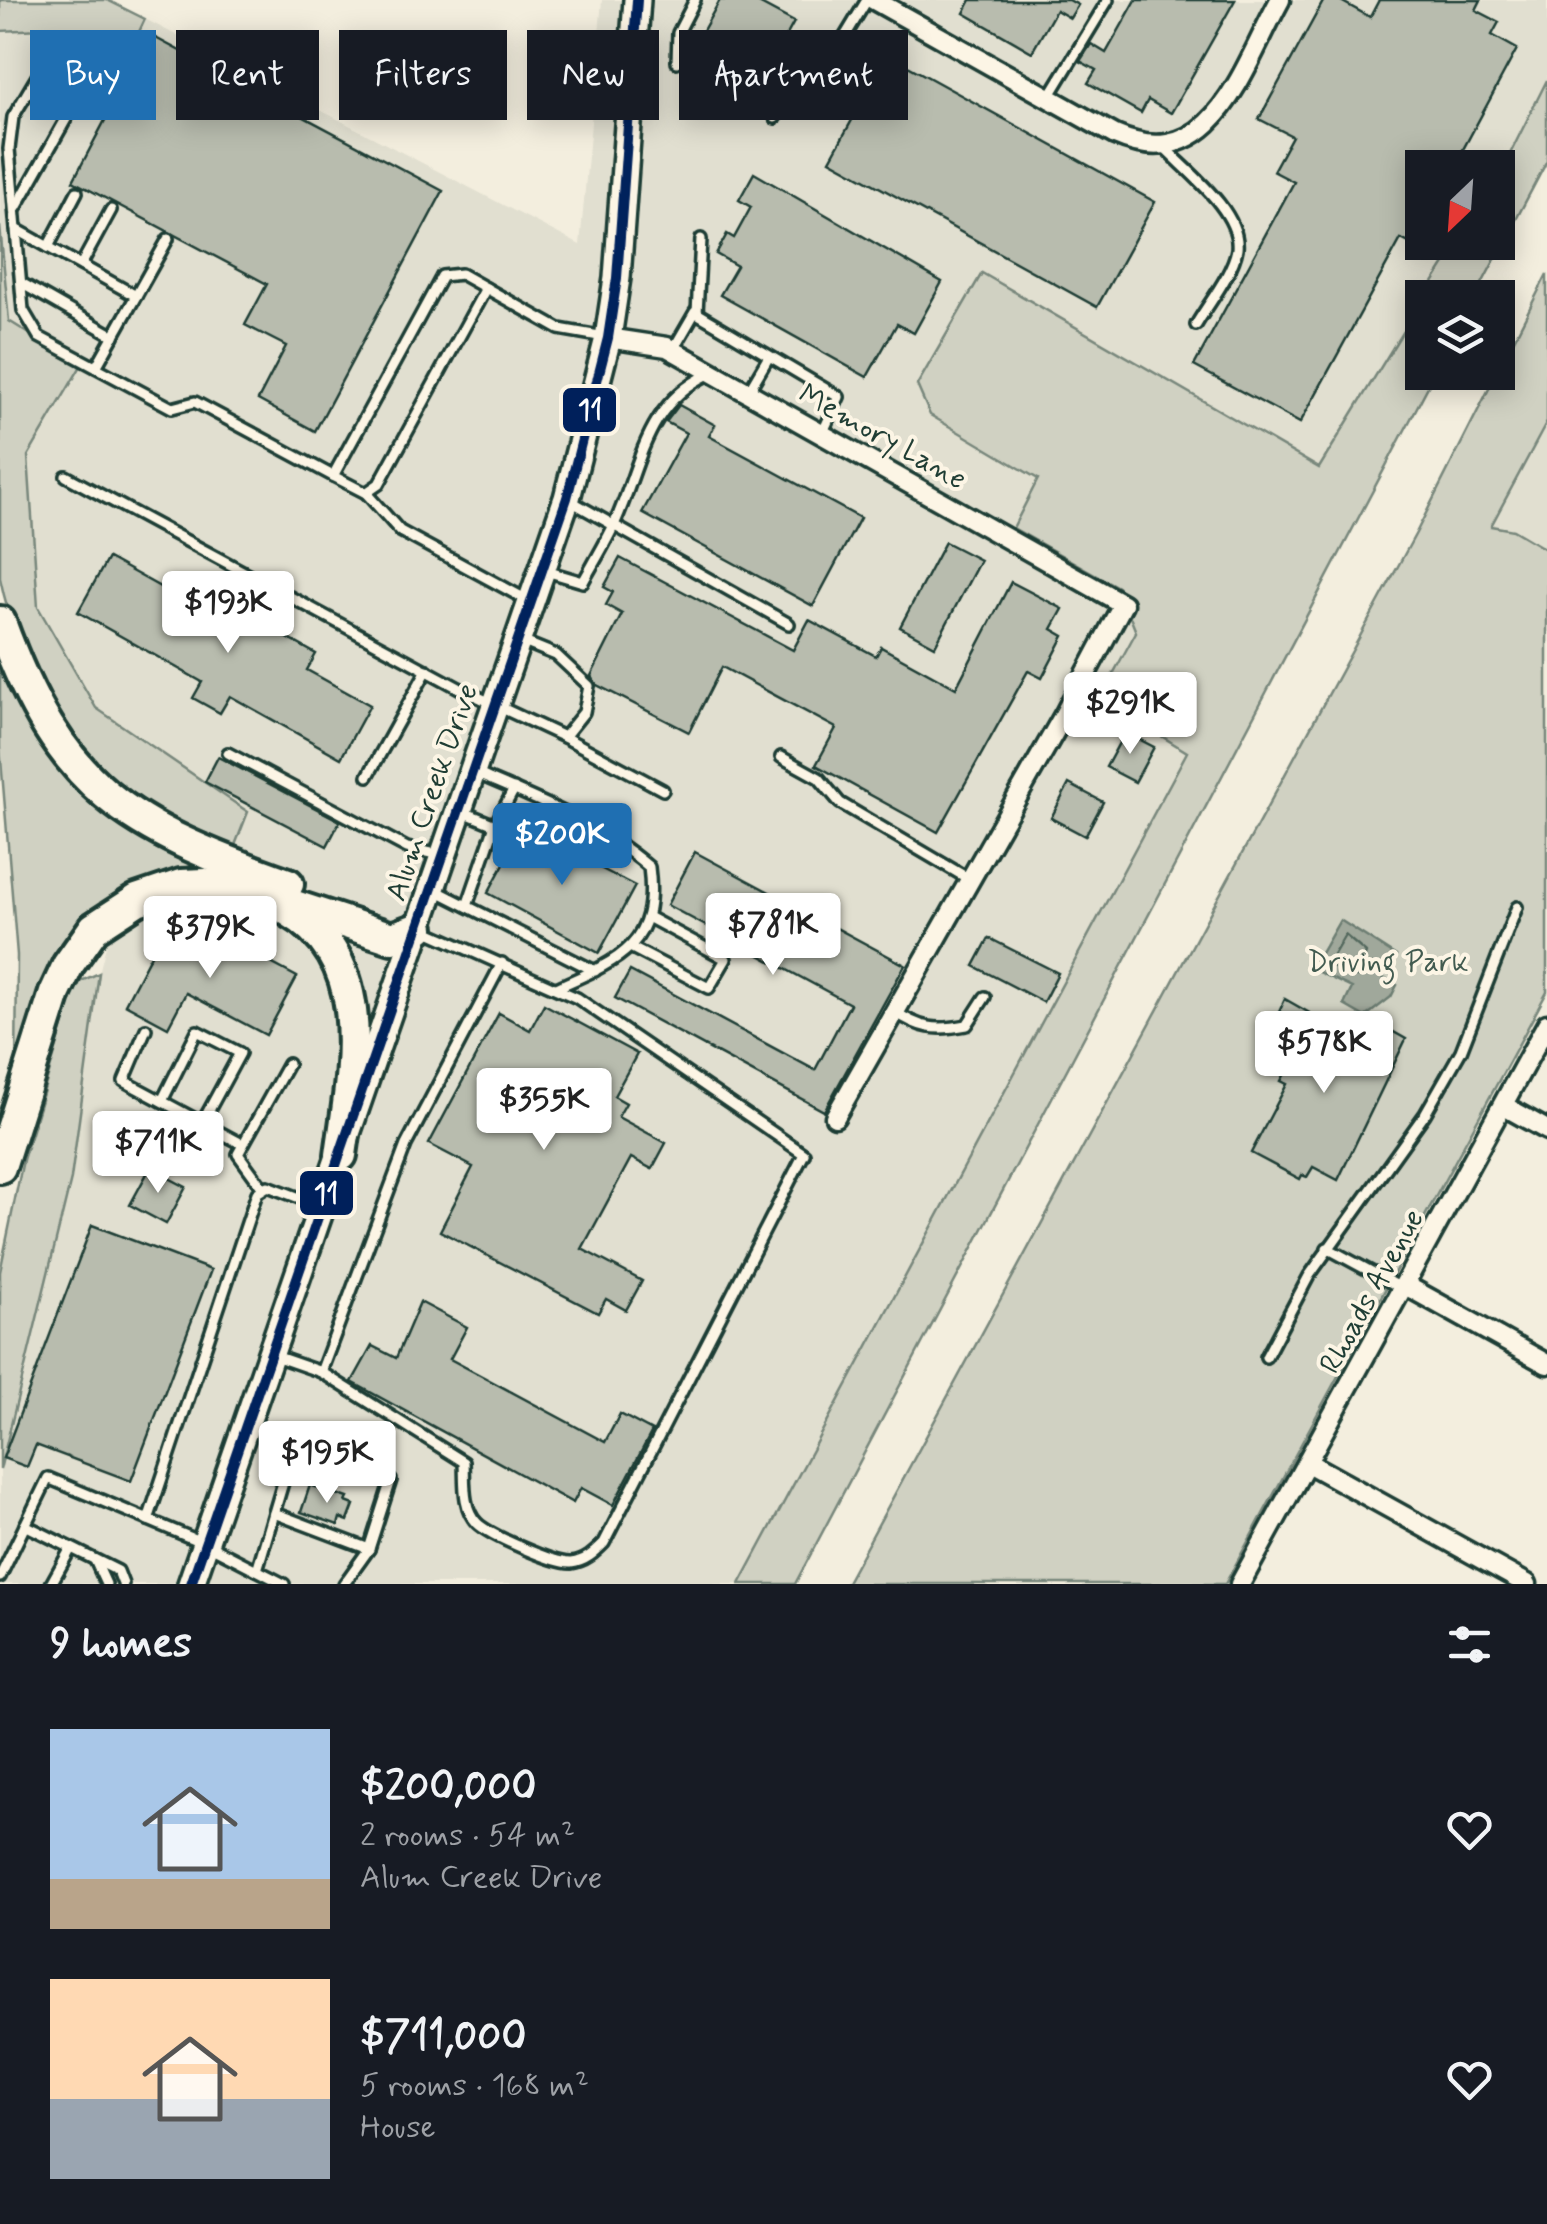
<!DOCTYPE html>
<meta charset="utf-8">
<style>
body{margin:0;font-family:Mynerve,sans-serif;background:#242831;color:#f1f3f6;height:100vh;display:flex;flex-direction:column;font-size:38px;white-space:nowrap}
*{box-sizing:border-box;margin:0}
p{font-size:32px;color:#9ea1a6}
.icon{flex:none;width:55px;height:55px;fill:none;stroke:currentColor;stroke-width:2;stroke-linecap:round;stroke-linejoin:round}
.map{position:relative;height:1584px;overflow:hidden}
.sheet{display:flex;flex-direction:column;background:#171b24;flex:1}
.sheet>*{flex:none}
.banner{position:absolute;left:30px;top:30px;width:1000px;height:90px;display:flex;gap:20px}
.needle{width:65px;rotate:205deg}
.tools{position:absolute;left:1405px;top:150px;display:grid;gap:20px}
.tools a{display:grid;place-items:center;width:110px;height:110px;border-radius:0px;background:#171b24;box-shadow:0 5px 25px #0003;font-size:50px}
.price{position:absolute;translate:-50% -85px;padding:0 22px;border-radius:10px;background:#fff;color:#222;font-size:32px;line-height:65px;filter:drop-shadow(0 2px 5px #0008)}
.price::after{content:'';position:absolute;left:50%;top:60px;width:30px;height:22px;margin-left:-15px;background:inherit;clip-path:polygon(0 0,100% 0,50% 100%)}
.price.on{background:#1f6fb2;color:#fff}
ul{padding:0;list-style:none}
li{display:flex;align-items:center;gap:30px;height:250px;padding:0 50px}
li span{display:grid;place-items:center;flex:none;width:280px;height:200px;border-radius:0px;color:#555}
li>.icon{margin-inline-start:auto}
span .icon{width:120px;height:120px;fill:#fffc;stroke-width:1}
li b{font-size:42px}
h2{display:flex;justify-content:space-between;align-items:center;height:120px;padding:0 50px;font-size:42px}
.chip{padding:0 35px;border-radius:0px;background:#171b24;box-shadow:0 5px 25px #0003;font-size:35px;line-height:90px}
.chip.on{background:#1f6fb2;color:#fff}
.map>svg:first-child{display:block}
.built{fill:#e1dfd0}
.green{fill:#d0d1c2;stroke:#78877b;stroke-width:2.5}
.water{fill:#a0a89b;stroke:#6c7d72;stroke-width:2.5}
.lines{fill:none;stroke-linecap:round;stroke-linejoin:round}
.shore{stroke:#53685d;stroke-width:2.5}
.building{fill:#b8bcae;stroke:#1f3d34;stroke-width:2.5}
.service-casing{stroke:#1f3d34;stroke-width:16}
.minor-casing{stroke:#1f3d34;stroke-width:25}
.primary-casing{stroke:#1f3d34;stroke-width:32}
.motorway-casing{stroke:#1f3d34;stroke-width:38}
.service{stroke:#fcf5e5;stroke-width:9}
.minor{stroke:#fcf5e5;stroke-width:18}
.primary{stroke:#fcf5e5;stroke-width:25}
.motorway{stroke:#fcf5e5;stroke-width:30}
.bus-1-casing{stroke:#fcf5e5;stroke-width:18}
.bus-1{stroke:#00205b;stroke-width:10}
.labels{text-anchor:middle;stroke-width:8;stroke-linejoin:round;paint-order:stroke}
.street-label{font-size:30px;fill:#1f3d34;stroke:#fcf5e5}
.park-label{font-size:30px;fill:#425b50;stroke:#fcf5e5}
.line-badge{stroke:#fcf5e5;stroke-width:4}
.badge-label{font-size:28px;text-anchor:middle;font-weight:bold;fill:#fff}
</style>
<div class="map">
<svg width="1547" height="1584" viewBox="0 0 1547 1584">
<rect width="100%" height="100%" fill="#f3eede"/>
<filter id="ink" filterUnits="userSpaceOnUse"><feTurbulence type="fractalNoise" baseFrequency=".01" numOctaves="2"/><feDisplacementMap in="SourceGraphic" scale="20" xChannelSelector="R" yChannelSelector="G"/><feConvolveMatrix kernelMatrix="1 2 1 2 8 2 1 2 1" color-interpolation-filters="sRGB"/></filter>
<g filter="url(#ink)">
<g class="built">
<path d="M602 0H1547V80L1498 178V168H1422V242L1458 243 1320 468 982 274 917 385 931 415 1038 479 1013 529 1118 587 1136 632 1100 698 1187 752 740 1584H0V1470L71 1179 99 973 111 926 148 905 216 896 248 812 96 708 38 607 28 456 81 366 9 321 0 226V31L42 29 123 65 145 19 580 245Z"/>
<path d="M1547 422V574L1491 527Z"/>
</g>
<g class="green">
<path d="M0 0H107L145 19 123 66 42 29 0 31Z"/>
<path d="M1547 80V161L1475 297H1424L1458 243 1498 242V178Z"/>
<path d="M0 226 9 321 81 366 28 456 38 607 96 708 248 812 232 853C204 841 164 832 140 813 70 759 18 664 0 578Z"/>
<path d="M982 273 1319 468 1422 300V372L1435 373 795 1584H740L1187 752 1100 698 1136 632 1118 587 1013 528 1038 479 930 415 917 385Z"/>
<path d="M1547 274V422L1491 526 1513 530 1547 550V992L1225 1584H846L1416 533Z"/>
<path d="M0 646 34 721 225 872 107 907 16 1078 17 955 0 747Z"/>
<path d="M99 973 71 1179 0 1470V1272L23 1160 73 993 81 981Z"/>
</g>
<path class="water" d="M1340 920 1396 956 1388 971 1373 964 1370 971 1397 985 1391 997 1365 1017 1344 1005 1352 988 1312 969Z"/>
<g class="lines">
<path class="shore" d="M1345 935 1366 953 1357 977 1328 964Z"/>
</g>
<g class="building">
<path d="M720 0H753L794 22 747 108 693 78 708 52 695 45Z"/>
<path d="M971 0H1069L1078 5 1070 18 1056 10 1032 52 964 13Z"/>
<path d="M1136 0H1235L1171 113 1148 100 1141 113 1088 83 1096 70 1080 61 1091 44 1106 53Z"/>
<path d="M1324 0H1339L1370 17 1379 0H1481L1476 10 1499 22 1492 35 1517 49 1453 168H1422V224L1411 244 1401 239 1300 423 1194 366 1294 182 1273 171 1292 136 1259 119Z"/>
<path d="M150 35 443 191 315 431 258 400 286 346 245 325 267 284 73 181Z"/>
<path d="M888 55 1155 202 1097 307 830 160Z"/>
<path d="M754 173 942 282 914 333 897 324 867 377 720 295 737 266 716 254 727 234 734 238 751 207 739 200Z"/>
<path d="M679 405 715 425 709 436 860 518 813 606 642 513 686 433 666 422Z"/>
<path d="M945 542 980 560 935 646 900 627Z"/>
<path d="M108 558 216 618 230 594 289 627 284 636 316 654 307 670 370 705 341 758 230 696 220 713 193 698 202 682 78 612Z"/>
<path d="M620 558 793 650 809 620 876 656 881 647 956 688 1011 582 1063 609 1052 629 1064 636 1042 678 1028 671 938 832 816 765 836 728 722 667 689 732 597 685 591 676 622 614 606 605 613 592 604 587Z"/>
<path d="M1125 732 1154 747 1135 782 1106 767Z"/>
<path d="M218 757 340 821 327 846 205 782Z"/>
<path d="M1069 784 1103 802 1085 836 1051 818Z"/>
<path d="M525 825 586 858 591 849 606 856 600 868 635 886 599 953 488 893Z"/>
<path d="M695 852 905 965 824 1111 615 998 630 971 815 1070 850 1004 667 905Z"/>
<path d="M166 926 206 947 213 932 297 977 266 1035 186 993 168 1027 125 1004Z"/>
<path d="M989 938 1058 973 1043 1002 974 966Z"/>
<path d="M1285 999 1378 1052 1390 1030 1406 1039 1338 1180 1313 1167 1307 1177 1302 1175 1300 1179 1251 1153 1287 1084 1281 1081 1305 1037 1275 1021Z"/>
<path d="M544 1004 637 1054 614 1096 626 1103 618 1117 666 1143 652 1169 631 1158 582 1249 642 1281 626 1310 606 1299 598 1313 440 1231 473 1167 429 1144 499 1013 530 1030Z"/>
<path d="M150 1168 186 1187 166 1224 130 1205Z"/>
<path d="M92 1225 211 1270 131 1481 36 1445 27 1467 3 1458Z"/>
<path d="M420 1302 467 1327 450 1359 605 1442 620 1414 652 1431 613 1505 581 1488 573 1503 352 1382 372 1346 396 1358Z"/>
<path d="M310 1485 348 1498 346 1502 354 1505 348 1521 340 1518 338 1525 301 1512Z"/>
</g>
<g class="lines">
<defs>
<g id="service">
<path d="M48 58 13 117 9 149 23 310 39 337 172 408 195 402 333 476 442 276 461 274 559 329 605 337"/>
<path d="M677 62 678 33 695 0"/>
<path d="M1049 97 1108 0"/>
<path d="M775 118 802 73 827 66 867 0"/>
<path d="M1165 148C1188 172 1241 212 1237 249 1233 273 1208 304 1196 325"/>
<path d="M16 208 88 80"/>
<path d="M16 229 136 296 96 367"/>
<path d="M48 247 77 192"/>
<path d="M81 265 111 210"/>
<path d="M21 283 114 336"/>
<path d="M136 296 168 239"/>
<path d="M697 313 701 239"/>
<path d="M673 350 695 312 839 397 822 434"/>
<path d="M748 392 768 358"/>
<path d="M66 476 459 688 564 737 584 712 589 686 556 655 519 640"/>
<path d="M333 476 366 493 379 484 486 288"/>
<path d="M366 493 400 531 529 601"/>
<path d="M569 500 789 624"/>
<path d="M546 571 583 582C593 564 604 546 613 527 641 468 643 405 709 374"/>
<path d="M564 737 663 790"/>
<path d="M228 753 407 848 441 855"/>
<path d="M781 757 819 778 840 803 969 879"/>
<path d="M475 773C534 798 600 824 649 867 659 945 620 960 556 988"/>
<path d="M368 776 427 670"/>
<path d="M461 811 495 825 514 789"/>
<path d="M433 889 595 971"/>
<path d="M467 906 495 825"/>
<path d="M630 947 709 988 726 959 648 917"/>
<path d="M894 1011C920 1029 936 1031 967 1025L985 997"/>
<path d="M146 1029 124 1081 242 1144"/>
<path d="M162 1101 197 1031 240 1053 202 1123"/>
<path d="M262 1187 238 1154 288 1064"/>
<path d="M1327 1248 1403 1289"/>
<path d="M275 1356 321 1372 406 1145 502 963"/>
<path d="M1266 1357 1309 1276 1425 1114 1461 1051 1517 907"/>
<path d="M321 1372 464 1462C465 1482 462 1508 477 1523 489 1535 555 1564 571 1563 586 1561 594 1553 604 1543L804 1154 577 998 422 929"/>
<path d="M274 1513 369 1549"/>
<path d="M148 1520 257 1193 268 1186 318 1205"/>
<path d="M25 1525 118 1571 123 1584"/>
<path d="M95 1560 106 1584"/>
<path d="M257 1570 290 1459 305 1451 391 1480 369 1549 344 1584"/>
<path d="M0 1577 48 1478 206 1544 284 1584"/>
<path d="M51 1584 71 1548"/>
</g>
<g id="minor">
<path d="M874 0 1115 135C1212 178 1242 69 1280 0"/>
<path d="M608 338 667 347 1123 604 1064 715 835 1117"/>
<path d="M1504 1106 1547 1130"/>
<path d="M1405 1285 1547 1364"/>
<path d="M1308 1463 1527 1584"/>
<path d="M1240 1584 1547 1024"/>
</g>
<path id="primary" d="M191 1584 567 498 608 338 617 278 637 0"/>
<g id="motorway">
<path d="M0 622C61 791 127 826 288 884"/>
<path d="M289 911C377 961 352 1074 341 1155"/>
<path d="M0 1167 55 993 68 965 94 928 137 900 181 885 206 884 255 893 392 938 419 928"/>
</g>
</defs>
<use href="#service" class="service-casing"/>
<use href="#minor" class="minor-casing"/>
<use href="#primary" class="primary-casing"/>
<use href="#motorway" class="motorway-casing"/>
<use href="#service" class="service"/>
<use href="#minor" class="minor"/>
<use href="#primary" class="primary"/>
<use href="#motorway" class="motorway"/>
<defs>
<path id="bus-1" d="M191 1584 567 498 608 338 617 278 637 0"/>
</defs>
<use href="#bus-1" class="bus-1-casing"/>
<use href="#bus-1" class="bus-1"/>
</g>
</g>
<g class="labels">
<g class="street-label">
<text transform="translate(883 436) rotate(29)" y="10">Memory Lane</text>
<text transform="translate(431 792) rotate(-71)" y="10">Alum Creek Drive</text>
<text transform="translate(1371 1291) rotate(-61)" y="10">Rhoads Avenue</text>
</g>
<g class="park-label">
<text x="1388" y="971">Driving Park</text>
</g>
</g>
<g class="line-badge">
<rect x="561" y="386" width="57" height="48" rx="10" fill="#00205b"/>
<rect x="298" y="1169" width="57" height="48" rx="10" fill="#00205b"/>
</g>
<g class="badge-label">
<text x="590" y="419">11</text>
<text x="326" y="1203">11</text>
</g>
</svg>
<div class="tools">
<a><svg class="needle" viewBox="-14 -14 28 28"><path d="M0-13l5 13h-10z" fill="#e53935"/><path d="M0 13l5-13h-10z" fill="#9ea1a6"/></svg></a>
<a><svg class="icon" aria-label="layers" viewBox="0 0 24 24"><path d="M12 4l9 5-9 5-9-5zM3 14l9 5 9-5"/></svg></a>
</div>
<b class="price" style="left:228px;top:656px">$193K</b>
<b class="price" style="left:1130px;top:757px">$291K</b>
<b class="price on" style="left:562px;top:888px">$200K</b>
<b class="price" style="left:773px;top:978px">$781K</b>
<b class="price" style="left:210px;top:981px">$379K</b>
<b class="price" style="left:1324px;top:1096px">$578K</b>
<b class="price" style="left:544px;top:1153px">$355K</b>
<b class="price" style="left:158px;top:1196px">$711K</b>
<b class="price" style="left:327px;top:1506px">$195K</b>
<div class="banner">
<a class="chip on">Buy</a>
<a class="chip">Rent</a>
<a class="chip">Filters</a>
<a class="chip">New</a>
<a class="chip">Apartment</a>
</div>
</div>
<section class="sheet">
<h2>9 homes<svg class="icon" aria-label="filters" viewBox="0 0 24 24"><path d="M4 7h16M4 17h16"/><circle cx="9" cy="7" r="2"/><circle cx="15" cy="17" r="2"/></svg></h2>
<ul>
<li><span style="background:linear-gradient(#a9c7e8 75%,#b9a48a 0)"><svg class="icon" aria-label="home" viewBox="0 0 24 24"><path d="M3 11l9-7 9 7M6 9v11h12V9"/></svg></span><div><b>$200,000</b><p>2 rooms · 54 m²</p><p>Alum Creek Drive</p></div><svg class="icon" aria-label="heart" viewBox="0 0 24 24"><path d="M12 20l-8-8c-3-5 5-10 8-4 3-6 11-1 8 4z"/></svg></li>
<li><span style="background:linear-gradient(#ffd9b3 60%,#9aa5b1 0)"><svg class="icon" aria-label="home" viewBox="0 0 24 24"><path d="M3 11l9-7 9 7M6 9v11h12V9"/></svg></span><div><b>$711,000</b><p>5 rooms · 168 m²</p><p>House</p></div><svg class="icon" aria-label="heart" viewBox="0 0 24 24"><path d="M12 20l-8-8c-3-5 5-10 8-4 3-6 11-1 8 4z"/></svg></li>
</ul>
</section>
